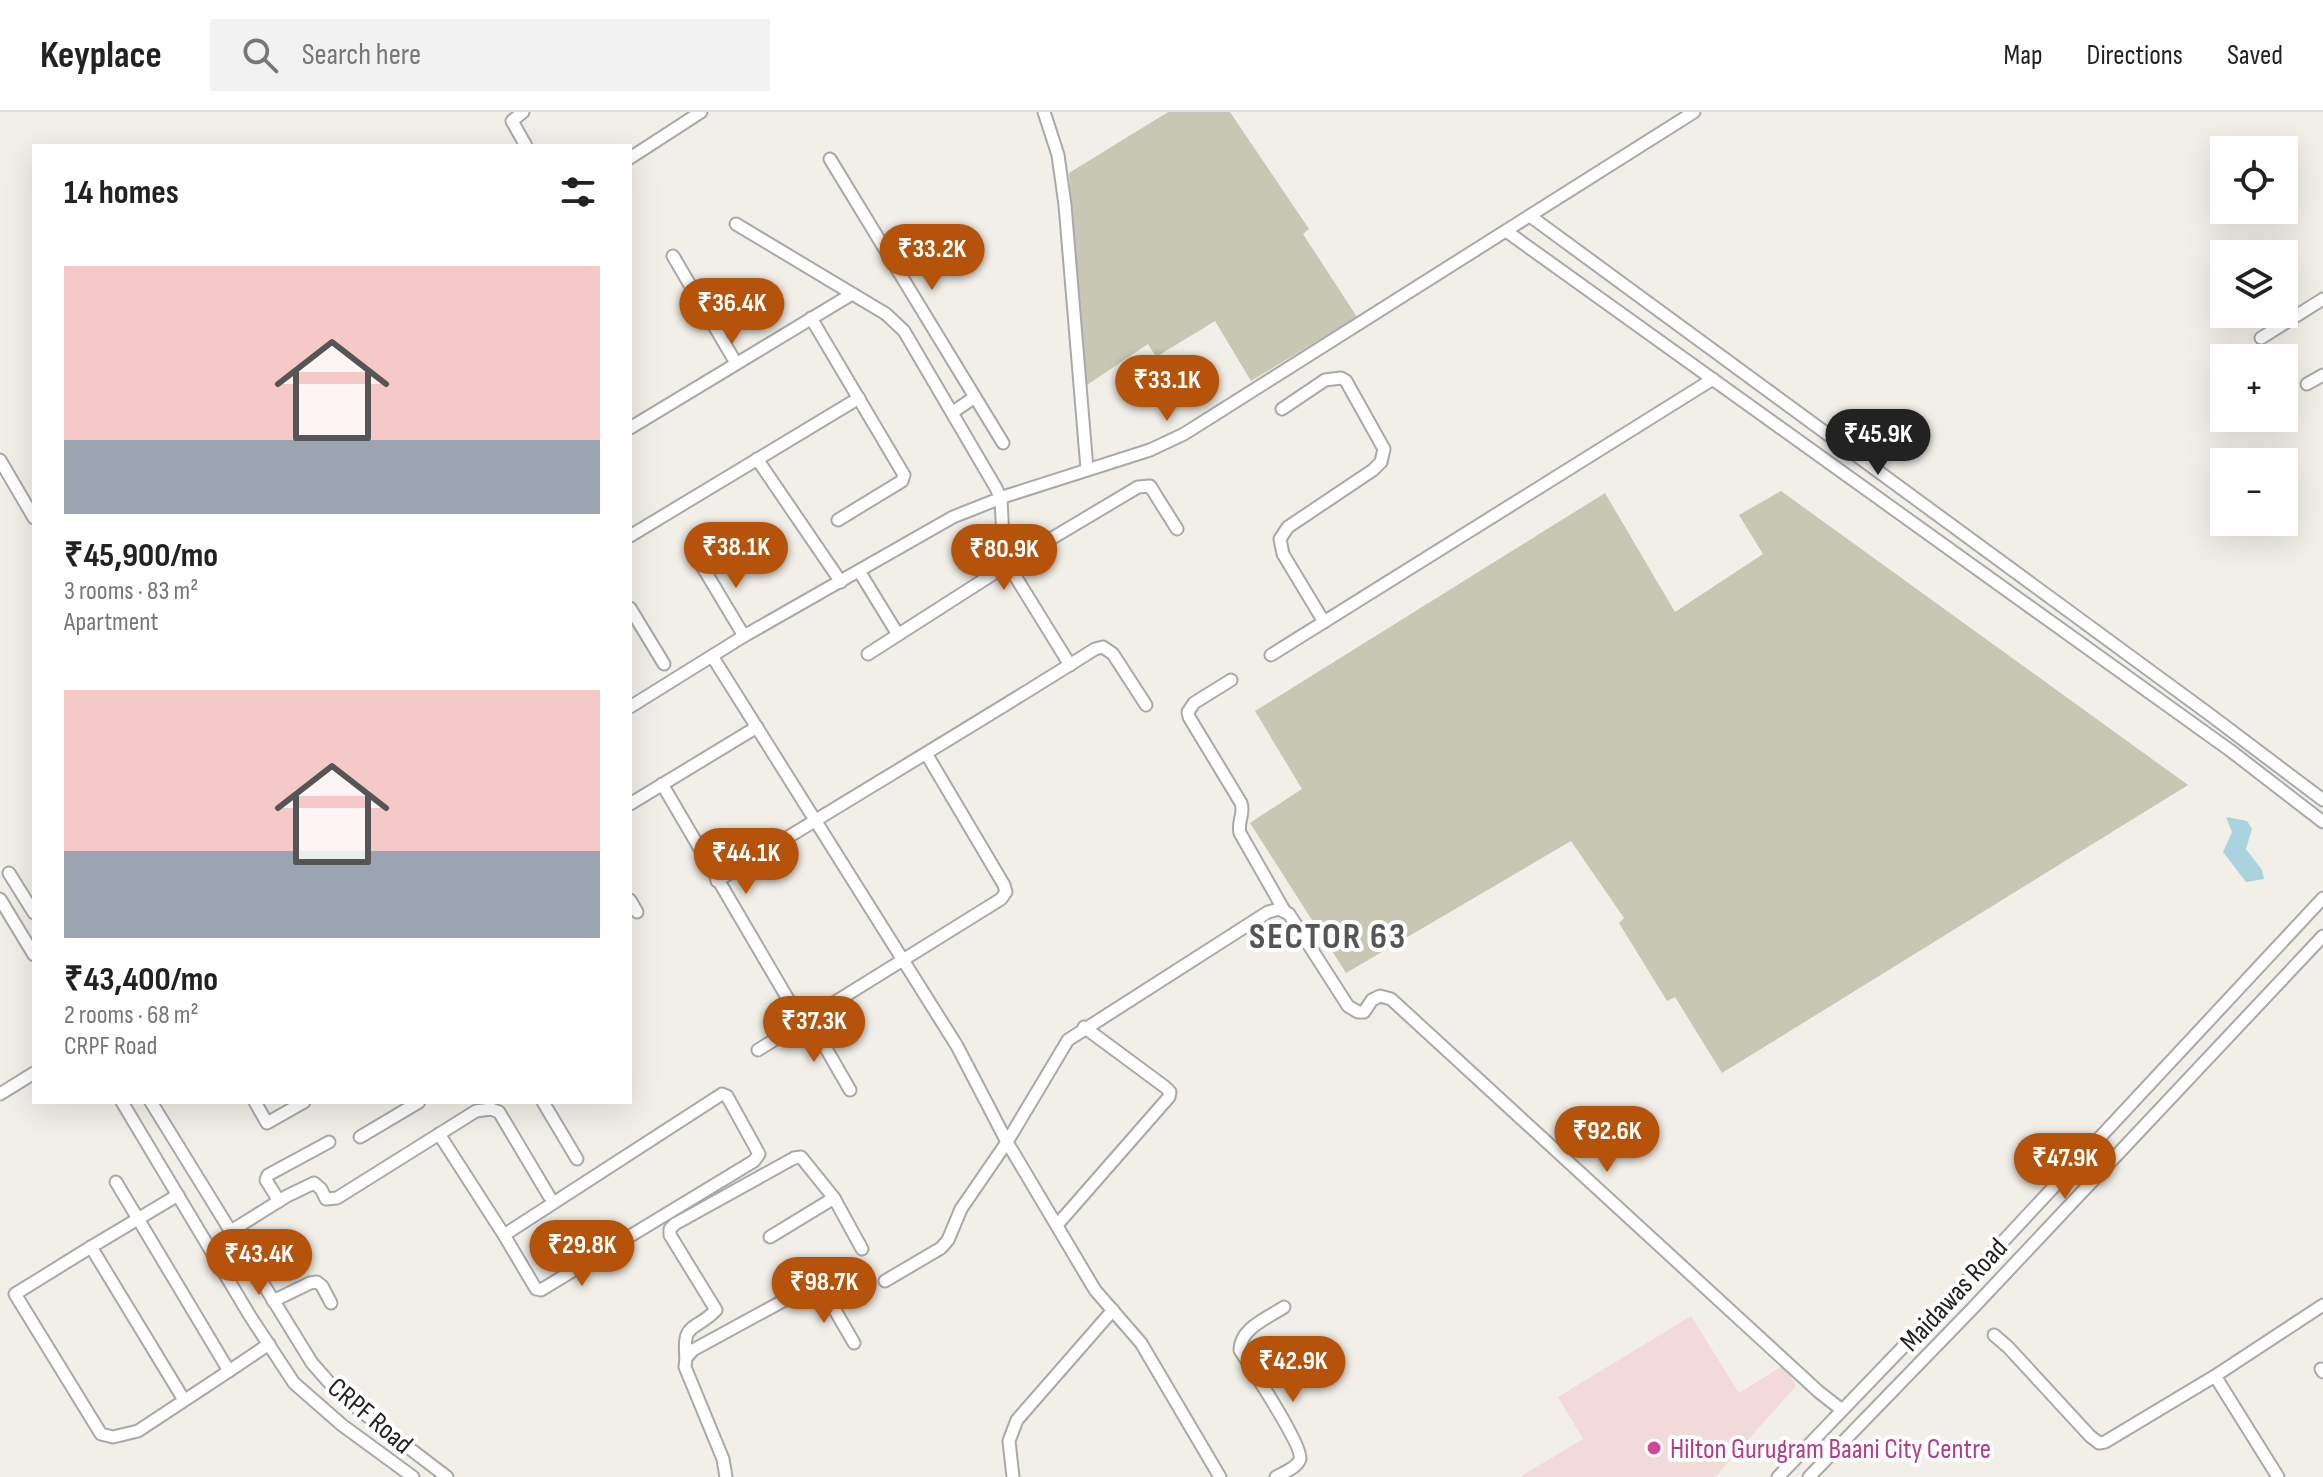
<!DOCTYPE html>
<meta charset="utf-8">
<style>
body{margin:0;font-family:"Sofia Sans Condensed",sans-serif;background:#f2f2f2;color:#222;height:100vh;display:flex;flex-direction:column;font-size:30px;white-space:nowrap}
*{box-sizing:border-box;margin:0}
p{font-size:26px;color:#767676}
.icon{flex:none;width:44px;height:44px;fill:none;stroke:currentColor;stroke-width:2;stroke-linecap:round;stroke-linejoin:round}
.map{position:relative;flex:1;overflow:hidden}
.side{position:absolute;left:32px;top:32px;width:600px;height:960px;display:flex;flex-direction:column;background:#fff;border-radius:0px;box-shadow:0 8px 32px #0002}
.side>*{flex:none}
.tools{position:absolute;left:2210px;top:24px;display:grid;gap:16px}
.tools a{display:grid;place-items:center;width:88px;height:88px;border-radius:0px;background:#fff;box-shadow:0 8px 32px #0002;font-size:40px}
.price{position:absolute;translate:-50% -68px;padding:0 18px;border-radius:28px;background:#b45309;color:#fff;font-size:26px;line-height:52px;filter:drop-shadow(0 2px 4px #0008)}
.price::after{content:'';position:absolute;left:50%;top:48px;width:24px;height:18px;margin-left:-12px;background:inherit;clip-path:polygon(0 0,100% 0,50% 100%)}
.price.current{background:#222;color:#fff}
ul{padding:0;list-style:none}
li{display:grid;align-content:center;gap:16px;height:424px;padding:0 32px}
li span{display:grid;place-items:center;height:248px;border-radius:0px;color:#555}
li>.icon{margin-inline-start:auto}
span .icon{width:144px;height:144px;fill:#fffc;stroke-width:1}
li b{font-size:34px}
h2{display:flex;justify-content:space-between;align-items:center;height:96px;padding:0 32px;font-size:34px}
header{display:flex;align-items:center;gap:48px;box-sizing:border-box;height:112px;padding:0 40px;background:#fff;border-bottom:2px solid #e0e0e0}
header strong{font-size:38px}
nav{display:flex;gap:44px;margin-inline-start:auto;font-size:28px}
.search{width:560px;height:72px;background:#f2f2f2;display:flex;align-items:center;gap:20px;box-sizing:border-box;padding:0 28px;border-radius:0px;color:#767676;font-size:30px}
.map>svg:first-child{display:block}
.commercial{fill:#f2dad9}
.construction{fill:#c7c7b4}
.water{fill:#aad3df}
.lines{fill:none;stroke-linecap:round;stroke-linejoin:round}
.minor-casing{stroke:#a9a9a9;stroke-width:15}
.minor{stroke:#fff;stroke-width:11}
.hotel-dot{fill:#d1479c;stroke:#fff;stroke-width:3}
.labels{text-anchor:middle;stroke-width:8;stroke-linejoin:round;paint-order:stroke}
.street-label{font-size:28px;fill:#222;stroke:#fff}
.hotel-label{font-size:28px;fill:#b23c85;stroke:#fff;text-anchor:start}
.district-label{font-size:36px;font-weight:bold;letter-spacing:2px;fill:#555;stroke:#fff}
</style>
<header>
<strong>Keyplace</strong>
<div class="search"><svg class="icon" aria-label="search" viewBox="0 0 24 24"><circle cx="10" cy="10" r="6"/><path d="M15 15l6 6"/></svg>Search here</div>
<nav><a>Map</a><a>Directions</a><a>Saved</a></nav>
</header>
<div class="map">
<svg width="2323" height="1365" viewBox="0 0 2323 1365">
<rect width="100%" height="100%" fill="#f2efe9"/>
<path class="commercial" d="M1691 1204 1739 1281 1784 1253 1796 1274 1715 1365H1520L1583 1327 1558 1285Z"/>
<g class="construction">
<path d="M1168 0H1230L1309 117 1303 122 1357 205 1251 269 1215 209 1156 245 1148 232 1084 275 1069 61Z"/>
<path d="M1781 379 2188 673 1722 961 1675 885 1667 889 1619 811 1624 806 1571 729 1346 861 1250 711 1302 677 1255 599 1605 381 1675 500 1763 442 1739 403Z"/>
</g>
<path class="water" d="M2226 705 2247 709 2252 717 2246 737 2262 758 2264 767 2246 770 2223 740 2232 720Z"/>
<g class="lines">
<defs>
<g id="minor">
<path d="M523 0 512 9 526 34"/>
<path d="M1044 0 1058 43 1065 93 1087 357"/>
<path d="M630 46 701 0"/>
<path d="M830 47 1003 331"/>
<path d="M1530 104 2209 602 2323 688"/>
<path d="M736 112 886 202 904 219 996 376 1001 387 1004 446 1070 553"/>
<path d="M1506 119 2231 639 2323 710"/>
<path d="M673 144 736 251"/>
<path d="M811 206 904 363 902 369 838 408"/>
<path d="M2261 226 2323 187"/>
<path d="M2307 272 2323 263"/>
<path d="M1282 297 1325 268 1341 266 1346 269 1384 337 1381 350 1373 358 1288 415 1280 427 1283 442 1324 510"/>
<path d="M953 300 975 285"/>
<path d="M630 316 852 182"/>
<path d="M757 347 841 470"/>
<path d="M0 348 34 406"/>
<path d="M630 424 859 286"/>
<path d="M699 449 744 524"/>
<path d="M859 459 897 521"/>
<path d="M630 496 664 552"/>
<path d="M868 542 1007 453 1138 375 1150 374 1177 417"/>
<path d="M1271 543 1713 267"/>
<path d="M712 544 957 934 1007 1030 1095 1178 1141 1231 1220 1365"/>
<path d="M1231 568 1194 591 1188 600 1189 605 1241 691C1245 702 1237 710 1240 721L1285 800"/>
<path d="M630 595 744 524 953 405 1006 384 1150 338 1184 322 1694 0"/>
<path d="M662 672 802 911"/>
<path d="M630 692 757 615"/>
<path d="M9 761 34 801"/>
<path d="M717 769C842 691 970 616 1095 537L1103 535 1113 542 1146 593"/>
<path d="M0 787 34 843"/>
<path d="M630 788 637 800"/>
<path d="M809 907 850 978"/>
<path d="M758 938 1001 787 1006 780 1004 773 927 643"/>
<path d="M0 982 34 961"/>
<path d="M122 990 250 1204 294 1271 342 1313 413 1365"/>
<path d="M151 990 312 1251 341 1284 447 1365"/>
<path d="M255 990 267 1011 304 990"/>
<path d="M543 990 577 1047"/>
<path d="M439 1022 504 1123 536 1177 541 1178 754 1049 759 1042 727 984 722 982 504 1123"/>
<path d="M360 1025 419 990"/>
<path d="M116 1070 229 1259 269 1232"/>
<path d="M178 1083 91 1135 184 1288"/>
<path d="M279 1089 266 1068 268 1063 329 1030"/>
<path d="M1057 1113 1169 985 1170 980 1165 975 1084 915"/>
<path d="M231 1119 287 1084 314 1071 321 1077 326 1087 337 1086 476 999 491 997 499 1000 549 1084"/>
<path d="M770 1125 834 1086"/>
<path d="M91 1135 15 1182 101 1322 113 1325 138 1319 229 1259"/>
<path d="M885 1169 941 1136 948 1128 961 1097 1007 1030 1068 928 1268 800 1279 797 1289 802 1348 894 1358 900H1364L1372 888 1380 884 1391 887 1819 1280 1842 1298"/>
<path d="M273 1189 310 1171 317 1170 322 1174 331 1191"/>
<path d="M1994 1223 2008 1235 2090 1324 2099 1331 2105 1330 2215 1264"/>
<path d="M686 1246C682 1209 695 1220 716 1198L670 1123V1117L675 1112 794 1046 801 1045 834 1086 862 1137"/>
<path d="M2321 1257 2323 1260"/>
<path d="M726 1365 723 1347 685 1255 686 1246 693 1238 816 1171 821 1174 854 1231"/>
<path d="M1013 1365 1009 1329 1017 1308 1113 1198"/>
<path d="M1276 1365C1283 1361 1298 1355 1300 1347 1303 1334 1250 1254 1240 1238 1240 1216 1268 1206 1284 1195"/>
<path d="M1778 1365 1954 1182 2323 786"/>
<path d="M1809 1365 1972 1197 2323 824"/>
<path d="M2278 1365 2215 1264 2323 1193"/>
</g>
</defs>
<use href="#minor" class="minor-casing"/>
<use href="#minor" class="minor"/>
</g>
<circle class="hotel-dot" cx="1654" cy="1336" r="8"/>
<g class="labels">
<g class="street-label">
<text transform="translate(1953 1182) rotate(-47)" y="10">Maidawas Road</text>
<text transform="translate(371 1303) rotate(40)" y="10">CRPF Road</text>
</g>
<g class="hotel-label">
<text x="1670" y="1346">Hilton Gurugram Baani City Centre</text>
</g>
<g class="district-label">
<text x="1328" y="836">SECTOR 63</text>
</g>
</g>
</svg>
<div class="tools">
<a><svg class="icon" aria-label="locate" viewBox="0 0 24 24"><circle cx="12" cy="12" r="6"/><path d="M12 2v4M12 18v4M2 12h4M18 12h4"/></svg></a>
<a><svg class="icon" aria-label="layers" viewBox="0 0 24 24"><path d="M12 4l9 5-9 5-9-5zM3 14l9 5 9-5"/></svg></a>
<a>+</a>
<a>−</a>
</div>
<b class="price" style="left:932px;top:180px">₹33.2K</b>
<b class="price" style="left:732px;top:234px">₹36.4K</b>
<b class="price" style="left:1167px;top:311px">₹33.1K</b>
<b class="price current" style="left:1878px;top:365px">₹45.9K</b>
<b class="price" style="left:736px;top:478px">₹38.1K</b>
<b class="price" style="left:1004px;top:480px">₹80.9K</b>
<b class="price" style="left:746px;top:784px">₹44.1K</b>
<b class="price" style="left:814px;top:952px">₹37.3K</b>
<b class="price" style="left:1607px;top:1062px">₹92.6K</b>
<b class="price" style="left:2065px;top:1089px">₹47.9K</b>
<b class="price" style="left:582px;top:1176px">₹29.8K</b>
<b class="price" style="left:259px;top:1185px">₹43.4K</b>
<b class="price" style="left:824px;top:1213px">₹98.7K</b>
<b class="price" style="left:1293px;top:1292px">₹42.9K</b>
<section class="side">
<h2>14 homes<svg class="icon" aria-label="filters" viewBox="0 0 24 24"><path d="M4 7h16M4 17h16"/><circle cx="9" cy="7" r="2"/><circle cx="15" cy="17" r="2"/></svg></h2>
<ul>
<li><span style="background:linear-gradient(#f6c9c9 70%,#9aa5b1 0)"><svg class="icon" aria-label="home" viewBox="0 0 24 24"><path d="M3 11l9-7 9 7M6 9v11h12V9"/></svg></span><div><b>₹45,900/mo</b><p>3 rooms · 83 m²</p><p>Apartment</p></div></li>
<li><span style="background:linear-gradient(#f6c9c9 65%,#9aa5b1 0)"><svg class="icon" aria-label="home" viewBox="0 0 24 24"><path d="M3 11l9-7 9 7M6 9v11h12V9"/></svg></span><div><b>₹43,400/mo</b><p>2 rooms · 68 m²</p><p>CRPF Road</p></div></li>
</ul>
</section>
</div>
